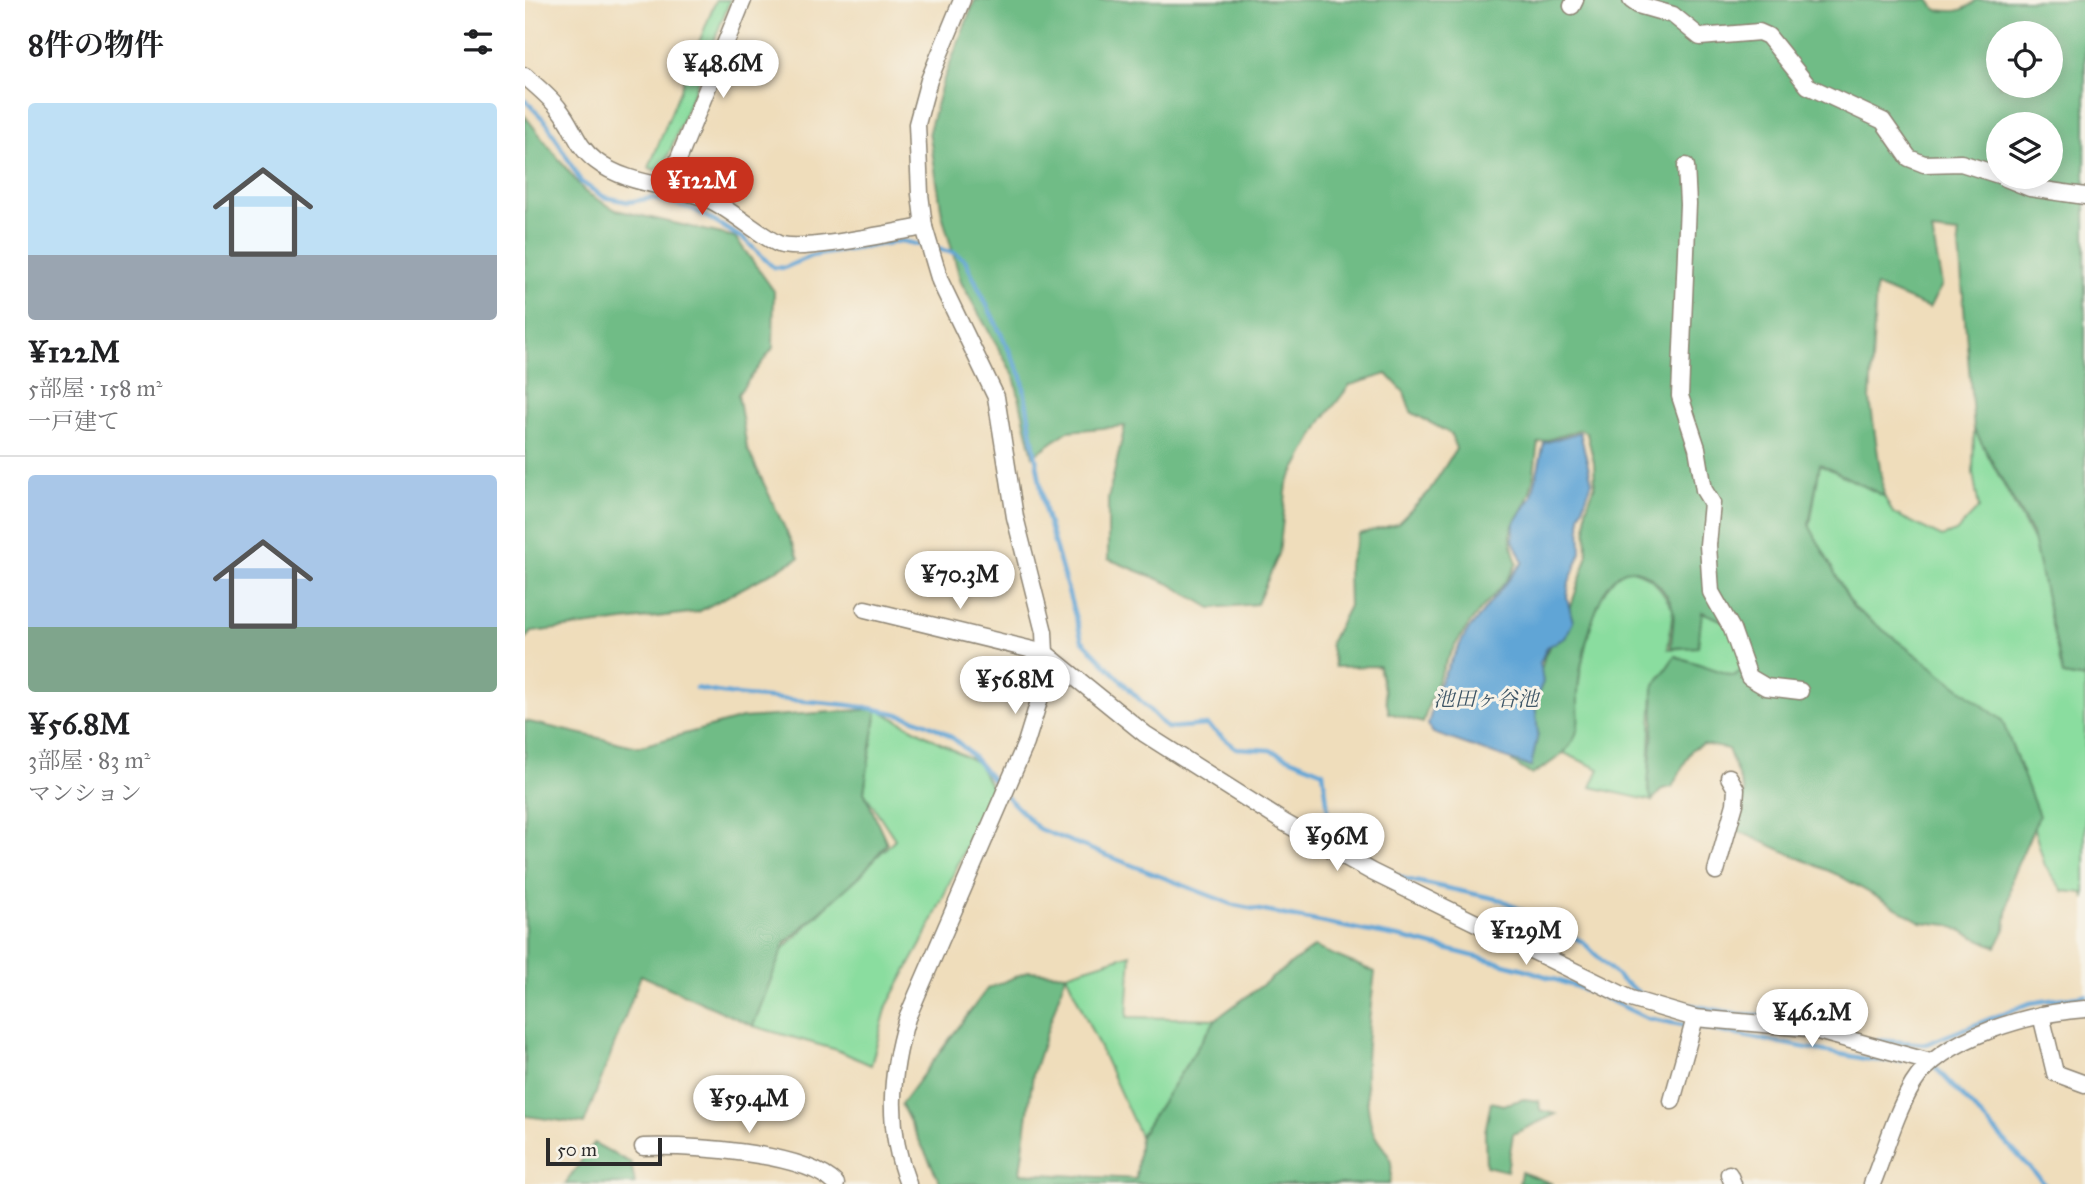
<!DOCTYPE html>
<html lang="ja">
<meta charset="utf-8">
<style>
body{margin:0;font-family:"IM FELL Great Primer","Noto Serif JP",serif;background:#f2f2f2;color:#202124;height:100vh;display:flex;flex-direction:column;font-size:26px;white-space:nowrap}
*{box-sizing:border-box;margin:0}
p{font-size:23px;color:#757577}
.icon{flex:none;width:38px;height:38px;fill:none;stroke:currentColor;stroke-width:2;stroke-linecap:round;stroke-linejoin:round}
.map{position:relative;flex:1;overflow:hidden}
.details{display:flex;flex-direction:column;background:#fff;width:525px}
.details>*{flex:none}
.buttons{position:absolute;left:1461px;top:21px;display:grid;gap:14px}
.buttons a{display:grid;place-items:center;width:77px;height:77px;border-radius:50%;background:#fff;box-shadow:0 4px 18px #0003;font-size:35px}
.scale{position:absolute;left:21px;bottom:18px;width:116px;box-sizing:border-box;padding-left:7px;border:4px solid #2b2b2b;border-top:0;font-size:19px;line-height:24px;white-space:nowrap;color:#2b2b2b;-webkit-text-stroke:5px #f7f3e8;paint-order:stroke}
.price{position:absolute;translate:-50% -60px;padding:0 16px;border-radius:24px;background:#fff;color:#222;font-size:23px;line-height:46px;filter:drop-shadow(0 2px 4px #0008)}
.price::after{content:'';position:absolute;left:50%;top:42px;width:21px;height:16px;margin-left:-10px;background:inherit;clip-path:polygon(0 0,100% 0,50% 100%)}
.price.active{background:#c8321e;color:#fff}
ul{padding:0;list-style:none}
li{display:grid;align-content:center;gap:14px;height:371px;padding:0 28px}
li+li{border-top:2px solid #e0e0e0}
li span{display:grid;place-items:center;height:217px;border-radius:7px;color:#555}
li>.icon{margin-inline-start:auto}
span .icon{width:126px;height:126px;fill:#fffc;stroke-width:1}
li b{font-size:30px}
h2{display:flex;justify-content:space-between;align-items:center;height:84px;padding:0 28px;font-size:30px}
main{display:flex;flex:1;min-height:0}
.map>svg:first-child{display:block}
.green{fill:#8add9f;stroke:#5a8465;stroke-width:2}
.forest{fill:#6fbc86;stroke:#4d7458;stroke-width:2;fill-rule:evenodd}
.water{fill:#61a5d6;stroke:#466880;stroke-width:2}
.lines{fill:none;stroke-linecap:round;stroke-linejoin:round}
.stream{stroke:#61a5d6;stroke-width:4.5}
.minor-casing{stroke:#8d8473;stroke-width:19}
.minor{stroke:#fff;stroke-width:16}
.labels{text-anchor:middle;stroke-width:6;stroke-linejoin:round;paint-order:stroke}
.water-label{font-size:21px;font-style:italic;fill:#3e5667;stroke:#f7f3e8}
</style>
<main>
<section class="details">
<h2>8件の物件<svg class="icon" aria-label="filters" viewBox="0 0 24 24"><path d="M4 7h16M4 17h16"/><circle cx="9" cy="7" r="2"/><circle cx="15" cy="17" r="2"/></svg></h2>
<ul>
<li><span style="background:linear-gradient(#bfe0f5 70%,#9aa5b1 0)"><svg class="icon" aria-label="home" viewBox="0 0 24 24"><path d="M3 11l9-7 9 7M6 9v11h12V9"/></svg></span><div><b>¥122M</b><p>5部屋 · 158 m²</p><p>一戸建て</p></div></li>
<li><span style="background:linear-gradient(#a9c7e8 70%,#7fa58c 0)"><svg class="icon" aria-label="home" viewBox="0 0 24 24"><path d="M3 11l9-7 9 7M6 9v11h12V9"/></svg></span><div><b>¥56.8M</b><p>3部屋 · 83 m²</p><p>マンション</p></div></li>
</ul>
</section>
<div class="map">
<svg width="1560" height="1184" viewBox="0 0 1560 1184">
<rect width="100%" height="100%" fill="#f7f3e8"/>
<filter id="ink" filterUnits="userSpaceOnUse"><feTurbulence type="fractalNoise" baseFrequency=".0143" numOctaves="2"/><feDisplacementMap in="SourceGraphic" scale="14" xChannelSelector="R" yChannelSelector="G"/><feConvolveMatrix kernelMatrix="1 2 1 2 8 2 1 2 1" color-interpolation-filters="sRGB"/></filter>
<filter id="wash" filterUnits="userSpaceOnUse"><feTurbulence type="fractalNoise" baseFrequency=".00686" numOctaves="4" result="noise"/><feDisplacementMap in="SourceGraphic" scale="28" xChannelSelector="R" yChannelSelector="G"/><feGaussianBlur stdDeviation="1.57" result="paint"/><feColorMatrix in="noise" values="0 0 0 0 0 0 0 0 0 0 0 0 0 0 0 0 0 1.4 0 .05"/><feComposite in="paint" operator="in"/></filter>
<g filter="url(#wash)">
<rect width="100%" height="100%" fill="#efddbb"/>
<g class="green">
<path d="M191 0H205L139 166 131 170 124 168Z"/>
<path d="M1449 429 1509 542 1538 675 1560 679V899L1559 893 1538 891 1520 866 1477 720 1412 675 1328 607 1284 532 1295 464 1359 496 1368 513 1417 537 1431 532 1454 508 1448 473Z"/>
<path d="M1103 569C1130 575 1133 587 1148 609L1143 649 1172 647 1177 612 1213 627 1226 643 1224 665 1209 676 1150 656 1128 688 1123 787 1127 801 1066 787 1074 769 1039 753C1057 728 1051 719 1053 691 1055 667 1070 590 1088 576 1092 573 1099 571 1103 569Z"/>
<path d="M352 709 453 763 467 789 400 937 362 1006 346 1065 312 1050 228 1026 257 950 370 839 339 792Z"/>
<path d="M606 954 602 1017 691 1019 615 1136 541 974Z"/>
</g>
<g class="forest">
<path d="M450 0H1404L1412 10C1428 12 1439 13 1451 0H1560V679L1538 675 1507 534 1449 429 1433 234 1407 231 1417 285 1404 308 1351 286 1345 400 1359 496 1295 464 1284 525 1328 607 1477 720 1514 816 1487 877 1480 929 1471 947 1424 925 1396 922 1313 875 1211 830 1219 792 1203 749 1178 744 1167 749 1147 787 1137 789 1127 801 1123 787 1129 720 1128 688 1150 656 1209 676 1224 665 1226 644 1213 627 1177 612 1173 647 1146 648C1146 636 1150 621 1148 610 1144 592 1118 562 1098 572 1071 584 1054 664 1053 693 1052 710 1057 725 1048 741 1039 756 1022 765 1007 775L987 762 1007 728 1008 701 1020 655 1048 600 1062 558 1061 509 1070 485 1069 462 1062 434 1056 429 1013 443C1010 459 1010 477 1005 492 992 528 977 519 992 563 981 586 960 602 945 623 922 654 908 687 898 723L864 713 854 666 810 667 805 643 824 606 823 566 834 534 872 524 903 493 931 449 926 434 886 412 879 392 862 374 825 385 797 421 762 484 754 554 732 604 686 608 643 583 583 559V499L600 426 543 431 508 456 489 376 436 282 417 214 404 131 417 84ZM1474 33H1526V86H1474ZM1474 124H1526V177H1474Z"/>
<path d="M0 116 60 192 91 210 210 237 249 291 248 348 213 394 222 448 274 558 173 612 7 632 0 640Z"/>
<path d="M352 709 339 792 362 843 336 875 260 943 228 1026 116 975 59 1124 0 1116V721L113 747 217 718Z"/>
<path d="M789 947 850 972C844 1023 835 1074 846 1125 851 1150 874 1149 864 1184H416L376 1104 462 989 504 971 541 974 508 1074 495 1173 611 1179 615 1136 691 1019Z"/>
<path d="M999 1099 1014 1101 1015 1110 1031 1114 988 1134 982 1171 961 1166 960 1132 966 1102 978 1105Z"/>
<path d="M69 1143 106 1163 110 1184H40Z"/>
<path d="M996 1172 1028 1184H994Z"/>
</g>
<path class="water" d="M1055 432 1067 482 1055 515 1056 552 1044 583 1042 598 1048 622 1040 638 1022 647 1015 663 1018 682 1010 701 1013 734 1006 767 908 733 903 725 913 686 941 633 998 562 988 540 989 524 1007 496 1019 443Z"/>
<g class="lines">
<g class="stream">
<path d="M0 100 22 123 56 182 79 197 104 202 127 198 168 209 219 239 248 267 259 268 286 256 377 241 400 246"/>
<path d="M408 248 430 253 440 260 497 377 520 511 557 640 642 728 682 725 711 748 745 750 798 772 806 831 817 848"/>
<path d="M171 688C246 706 349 694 415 730 440 743 458 769 476 790"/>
<path d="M482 797 514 829 709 905 882 939 999 969 1067 992 1122 1018 1163 1026"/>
<path d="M841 860 880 879 977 900 1058 942 1095 979 1119 996"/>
<path d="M1128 998 1214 1014 1297 1018 1324 1032"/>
<path d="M1171 1027 1346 1060 1376 1061"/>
<path d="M1353 1040 1401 1044 1505 1003 1560 995"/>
<path d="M1408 1065 1520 1184"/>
</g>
</g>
</g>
<g filter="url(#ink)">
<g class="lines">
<defs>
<g id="minor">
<path d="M1106 0 1113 5 1148 15 1175 37 1234 32 1243 36 1283 86 1358 121 1384 158 1399 164 1436 163 1474 175"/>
<path d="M1047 6 1050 0"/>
<path d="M0 76C11 86 25 97 34 109 49 127 50 145 71 161 103 186 149 184 185 200 204 208 245 243 257 245 286 251 367 232 399 227"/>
<path d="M1161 166 1163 204 1155 396 1172 448 1179 490 1187 503 1183 545 1186 592 1207 629 1224 677 1241 687 1275 691"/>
<path d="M1478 177 1505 188 1560 196"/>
<path d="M143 185 218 0"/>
<path d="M340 609 520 653 620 734 760 823 847 872 1106 999 1170 1018 1282 1028 1405 1062"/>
<path d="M1191 871 1210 804 1211 789 1204 777"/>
<path d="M1516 1015 1530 1073 1560 1084"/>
<path d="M1147 1101 1170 1018"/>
<path d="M118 1147C163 1146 278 1151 311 1184"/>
<path d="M1204 1174 1208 1184"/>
<path d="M383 1184C361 1127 365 1075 382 1018L501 743 514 701 520 653 519 632 490 517 471 397 415 281 399 227 395 194 392 124 404 80 437 0"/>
<path d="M1347 1184C1360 1152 1370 1114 1388 1084 1417 1036 1508 1013 1560 1009"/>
</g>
</defs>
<use href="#minor" class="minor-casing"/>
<use href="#minor" class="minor"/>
</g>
</g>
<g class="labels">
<g class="water-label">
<text x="961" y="706">池田ヶ谷池</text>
</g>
</g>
</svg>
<div class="buttons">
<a><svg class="icon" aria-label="locate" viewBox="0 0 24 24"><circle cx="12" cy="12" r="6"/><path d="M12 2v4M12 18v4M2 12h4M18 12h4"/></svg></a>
<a><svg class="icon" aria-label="layers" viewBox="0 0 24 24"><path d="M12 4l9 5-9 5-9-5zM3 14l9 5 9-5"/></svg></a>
</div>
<div class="scale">50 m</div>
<b class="price" style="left:198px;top:100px">¥48.6M</b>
<b class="price active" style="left:177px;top:217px">¥122M</b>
<b class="price" style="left:435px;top:611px">¥70.3M</b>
<b class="price" style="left:490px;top:716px">¥56.8M</b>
<b class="price" style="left:812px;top:873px">¥96M</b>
<b class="price" style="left:1001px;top:967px">¥129M</b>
<b class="price" style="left:1287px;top:1049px">¥46.2M</b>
<b class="price" style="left:224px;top:1135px">¥59.4M</b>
</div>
</main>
